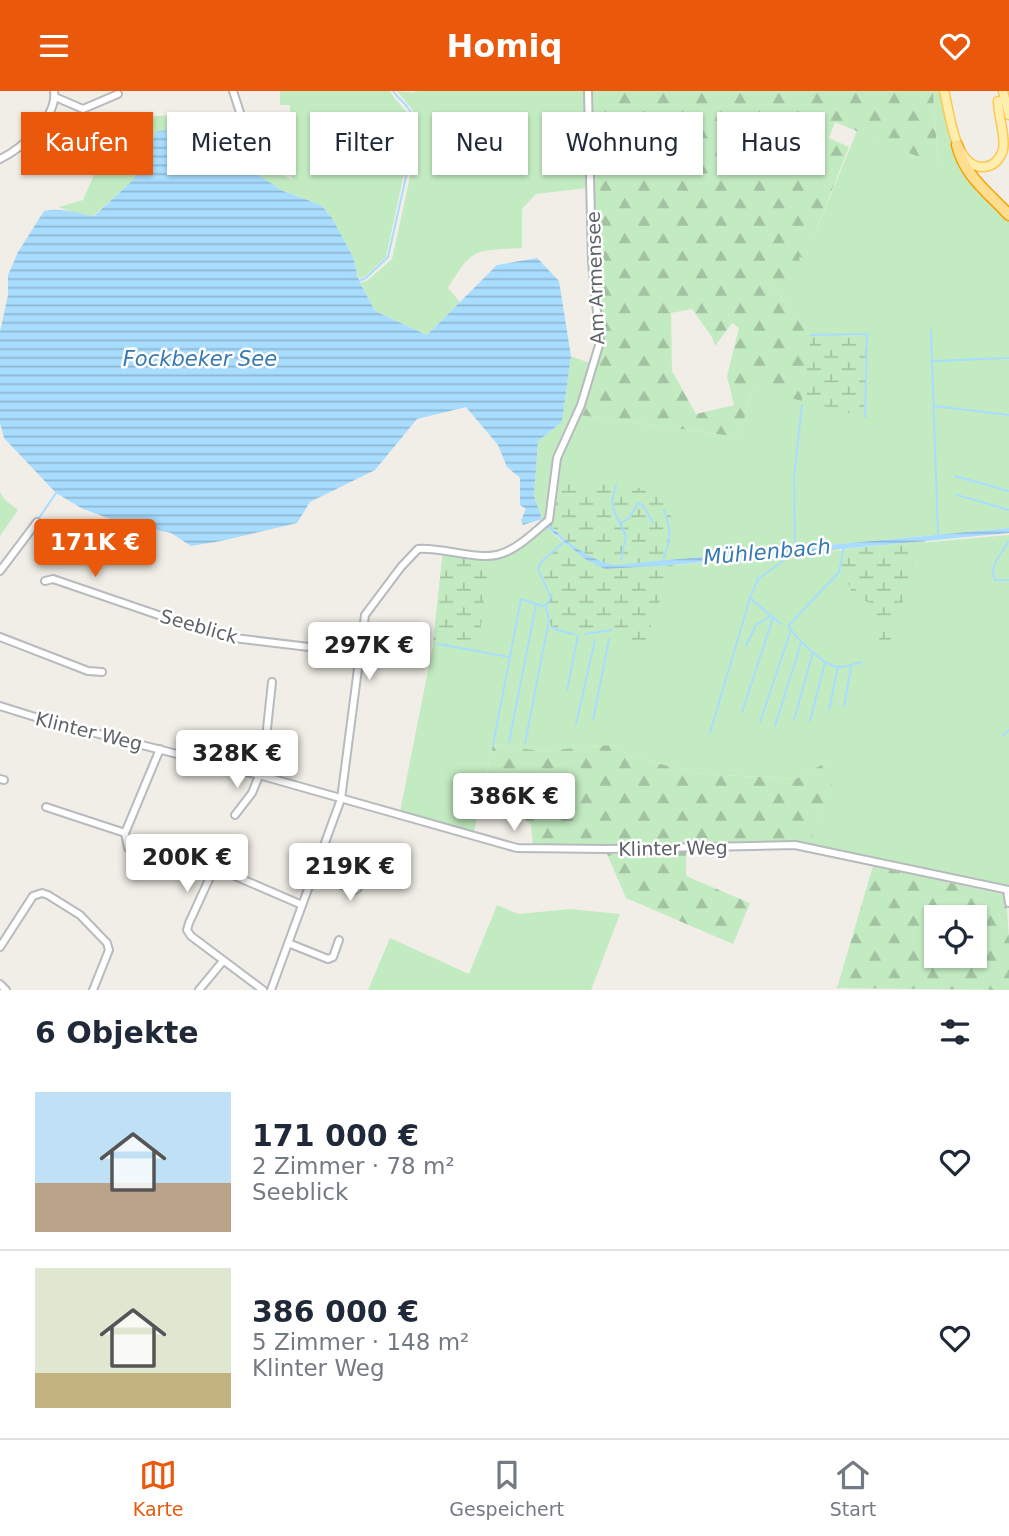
<!DOCTYPE html>
<html lang="de">
<meta charset="utf-8">
<style>
body{margin:0;font-family:"DejaVu Sans",sans-serif;background:#f6f6f7;color:#1f2937;height:100vh;display:flex;flex-direction:column;font-size:26px;white-space:nowrap}
*{box-sizing:border-box;margin:0}
p{font-size:23px;color:#747a83}
.icon{flex:none;width:38px;height:38px;fill:none;stroke:currentColor;stroke-width:2;stroke-linecap:round;stroke-linejoin:round}
.map{position:relative;height:899px;overflow:hidden}
.details{display:flex;flex-direction:column;background:#fff;flex:1}
.details>*{flex:none}
.banner{position:absolute;left:21px;top:21px;width:968px;height:63px;display:flex;gap:14px}
.controls{position:absolute;left:924px;top:814px;display:grid;gap:14px}
.controls a{display:grid;place-items:center;width:63px;height:63px;border-radius:0px;background:#fff;box-shadow:0 2px 5px #0004;font-size:35px}
.price{position:absolute;translate:-50% -60px;padding:0 16px;border-radius:7px;background:#fff;color:#222;font-size:23px;line-height:46px;filter:drop-shadow(0 2px 4px #0008)}
.price::after{content:'';position:absolute;left:50%;top:42px;width:21px;height:16px;margin-left:-10px;background:inherit;clip-path:polygon(0 0,100% 0,50% 100%)}
.price.active{background:#ea580c;color:#fff}
ul{padding:0;list-style:none}
li{display:flex;align-items:center;gap:21px;height:175px;padding:0 35px}
li+li{border-top:2px solid #e0e1e3}
li span{display:grid;place-items:center;flex:none;width:196px;height:140px;border-radius:0px;color:#555}
li>.icon{margin-inline-start:auto}
span .icon{width:84px;height:84px;fill:#fffc;stroke-width:1}
li b{font-size:30px}
h2{display:flex;justify-content:space-between;align-items:center;height:84px;padding:0 35px;font-size:30px}
.chip{padding:0 24px;border-radius:0px;background:#fff;box-shadow:0 2px 5px #0004;font-size:24px;line-height:63px}
.chip.active{background:#ea580c;color:#fff}
header{display:flex;justify-content:space-between;align-items:center;height:91px;padding:0 35px;background:#ea580c;color:#fff;font-size:32px;font-weight:800}
.tabs{display:flex;justify-content:space-around;align-items:center;height:98px;border-top:2px solid #e0e1e3;background:#fff;font-size:19px;color:#747a83}
.tabs a{display:grid;justify-items:center;gap:4px}
.tabs .active{color:#ea580c}
.map>svg:first-child{display:block}
.green{fill:#c3ebc1}
.forest{fill:url(#forest-firs);fill-rule:evenodd}
.wetland{fill:url(#wetland-marsh)}
.water{fill:url(#water-rules)}
.lines{fill:none;stroke-linecap:round;stroke-linejoin:round}
.stream{stroke:#a9ddff;stroke-width:2}
.minor-casing{stroke:#b7babe;stroke-width:10}
.major-casing{stroke:#fec753;stroke-width:11}
.highway-casing{stroke:#f8a000;stroke-width:13}
.minor{stroke:#fff;stroke-width:6}
.major{stroke:#ffefae;stroke-width:8}
.highway{stroke:#ffde90;stroke-width:10}
.labels{text-anchor:middle;stroke-width:5;stroke-linejoin:round;paint-order:stroke}
.street-label{font-size:19px;fill:#5e6368;stroke:#fff}
.water-label{font-size:21px;font-style:italic;fill:#3879b2;stroke:#fff}
</style>
<header><svg class="icon" aria-label="menu" viewBox="0 0 24 24"><path d="M4 6h16M4 12h16M4 18h16"/></svg>Homiq<svg class="icon" aria-label="heart" viewBox="0 0 24 24"><path d="M12 20l-8-8c-3-5 5-10 8-4 3-6 11-1 8 4z"/></svg></header>
<div class="map">
<svg width="1009" height="899" viewBox="0 0 1009 899">
<defs>
<pattern id="forest-firs" width="22" height="20" patternUnits="userSpaceOnUse" patternTransform="scale(1.75)"><rect width="22" height="20" fill="#c3ebc1"/><path d="M5 1l3.5 6h-7zM16 11l3.5 6h-7z" fill="#a2c2a1"/></pattern>
<pattern id="wetland-marsh" width="20" height="14" patternUnits="userSpaceOnUse" patternTransform="scale(1.75)"><rect width="20" height="14" fill="#c3ebc1"/><path d="M1 5h8M5 5V1M11 12h8M15 12V8" fill="none" stroke="#a2c2a1"/></pattern>
<pattern id="water-rules" width="6" height="5" patternUnits="userSpaceOnUse" patternTransform="scale(1.75)"><rect width="6" height="5" fill="#a9ddff"/><path d="M0 2.5h6" fill="none" stroke="#8db7d2"/></pattern>
</defs>
<rect width="100%" height="100%" fill="#f1eee7"/>
<g class="green">
<path d="M280 0H390C395 10 406 18 411 28 415 38 406 60 406 73L386 166 366 185 359 188 353 166 332 127 321 114 283 100 188 38 157 40 133 89 93 125 74 122 59 116 83 109 115 36 143 26 187 23 292 89 290 14H280Z"/>
<path d="M397 0 413 2 417 0H584L587 97 536 103 522 118V157C475 160 473 155 448 197L460 211 427 244 375 220 360 192 368 189 392 168 412 77 411 59 418 30 411 17Z"/>
<path d="M933 0H938L941 6 957 65 1009 127V437L615 474 550 429 559 368 579 324 739 346 753 297 811 244 769 191 799 165 805 166 857 40 938 73Z"/>
<path d="M571 265 592 273 579 313 555 366 549 427 542 428 534 405 538 350 562 331Z"/>
<path d="M0 401 5 409 18 419 0 445Z"/>
<path d="M544 434 563 451 673 474 1009 444V796L810 753 842 663 796 688 692 682 629 664 611 654 542 660 493 654 474 741 400 721 433 554 443 460C460 463 482 471 499 467 515 462 531 445 544 434Z"/>
<path d="M497 814 518 823 570 818 620 823 591 899H368L390 847 469 883Z"/>
</g>
<g class="forest">
<path d="M591 0H933L938 74 835 31 829 47 849 56 805 167 799 166 802 186 769 191 811 244 802 310 753 297 739 346 579 324 602 251 594 171ZM692 218 712 246 715 255 732 232 739 237 727 285 734 314 696 323 672 280 671 222Z"/>
<path d="M493 654 542 660 611 654 629 664 692 682 796 688 843 662 810 753 796 751 533 756 531 734 516 721 517 709 506 707 503 714 482 707Z"/>
<path d="M686 761V785L750 812 733 853 626 807 607 763Z"/>
<path d="M873 775 1006 804 1009 848V899L837 897ZM936 826H975V864H936Z"/>
</g>
<g class="wetland">
<path d="M867 243 865 326 802 310 811 244Z"/>
<path d="M556 387 609 393 613 390C667 402 683 413 665 470 649 471 632 474 616 474 591 473 564 448 547 431Z"/>
<path d="M925 450 913 467 912 478 921 482 892 528 897 557 881 563 875 514 853 505 846 486 839 481 843 458Z"/>
<path d="M563 451 585 468 605 478 673 474 666 503 657 514 643 563 612 539C595 542 566 550 552 536 548 531 547 521 545 514L550 506 538 478 541 471Z"/>
<path d="M443 460 489 467 478 560 433 552Z"/>
</g>
<g class="water">
<path d="M188 38 283 100 321 114 332 127 353 166 359 190 375 220 427 244 497 174 537 167 559 190 571 265 562 331 538 350 534 405 542 428 523 434 521 429 526 418 520 414V387L507 376 498 354 466 316 417 328 375 379 310 411 297 432 221 450 191 455 171 442 116 430 83 418 56 402 4 347 0 332V241L8 204V184L18 161 44 120C62 116 76 122 94 125L133 89 157 40Z"/>
<path d="M547 431C565 450 590 470 615 474L1009 437V442L673 474 605 478 585 468 544 434Z"/>
</g>
<g class="lines">
<g class="stream">
<path d="M359 190 366 187 388 166 409 72C408 53 421 34 408 17 404 11 397 6 393 0"/>
<path d="M931 239 938 444"/>
<path d="M811 244 867 243 865 326"/>
<path d="M933 270 1009 267"/>
<path d="M934 315 1009 324"/>
<path d="M955 385 1009 400"/>
<path d="M616 394 612 410 614 420 626 445 621 469"/>
<path d="M957 404 1009 419"/>
<path d="M39 427 56 402"/>
<path d="M620 433 630 426 638 412 643 414 653 432"/>
<path d="M1008 451C1002 464 988 474 995 489H1009"/>
<path d="M795 456 794 386 802 314"/>
<path d="M844 456 839 481 788 535C797 547 824 576 840 576 847 576 855 572 862 571"/>
<path d="M663 469C671 447 672 441 664 419"/>
<path d="M751 508 781 533"/>
<path d="M552 536 560 540 574 543"/>
<path d="M585 543 612 539"/>
<path d="M438 553 509 566"/>
<path d="M746 555 756 534 771 525"/>
<path d="M567 599 578 544"/>
<path d="M844 616 851 576"/>
<path d="M829 619 838 576"/>
<path d="M742 621 773 527"/>
<path d="M593 629 609 548"/>
<path d="M794 629 813 561"/>
<path d="M810 630 825 571"/>
<path d="M760 631 791 539"/>
<path d="M576 633 595 549"/>
<path d="M775 635 801 552"/>
<path d="M710 642 750 507 758 488 784 469"/>
<path d="M1003 644 1009 639"/>
<path d="M509 651 536 514"/>
<path d="M525 652 549 529 546 516"/>
<path d="M493 654 521 508 543 515 547 513 551 506 538 478 541 471 564 451"/>
</g>
<defs>
<g id="minor">
<path d="M233 0 245 37 249 43"/>
<path d="M55 6 83 18 118 3"/>
<path d="M0 68C21 58 58 26 54 0"/>
<path d="M0 480 37 431"/>
<path d="M45 490 53 488 211 542 234 547 359 562"/>
<path d="M0 546 88 580 102 581"/>
<path d="M0 615 48 630 259 684 517 757 607 758 795 754 1009 799"/>
<path d="M0 688 4 689"/>
<path d="M46 716 125 742 160 658"/>
<path d="M235 724 252 702 263 675 272 591"/>
<path d="M125 742 128 757"/>
<path d="M313 783 355 799 358 797 365 778"/>
<path d="M1007 799 1009 812"/>
<path d="M288 852 328 868 333 866 339 849"/>
<path d="M0 856 33 805 42 802 48 804 80 824 107 852 109 859 93 899"/>
<path d="M0 893 6 899"/>
<path d="M199 899 223 870"/>
<path d="M263 899 191 845 187 839 189 832 211 784 221 779 302 814"/>
<path d="M271 899 341 708 365 524 401 476 418 458C442 456 480 470 500 463 518 458 535 440 549 429L557 367 581 314 600 251 592 171 588 0"/>
</g>
<g id="major">
<path d="M944 0C950 21 954 78 984 76 994 75 1000 68 1003 59 1006 44 998 26 998 10"/>
<path d="M1003 0 1009 24"/>
</g>
<path id="highway" d="M957 54C965 86 988 101 1009 124"/>
</defs>
<use href="#minor" class="minor-casing"/>
<use href="#major" class="major-casing"/>
<use href="#highway" class="highway-casing"/>
<use href="#minor" class="minor"/>
<use href="#major" class="major"/>
<use href="#highway" class="highway"/>
</g>
<g class="labels">
<g class="street-label">
<text transform="translate(595 187) rotate(-92)" y="7">Am Armensee</text>
<text transform="translate(199 535) rotate(16)" y="7">Seeblick</text>
<text transform="translate(89 640) rotate(14)" y="7">Klinter Weg</text>
<text transform="translate(673 757) rotate(-1)" y="7">Klinter Weg</text>
</g>
<g class="water-label">
<text x="200" y="275">Fockbeker See</text>
<text transform="translate(767 461) rotate(-5)" y="7">Mühlenbach</text>
</g>
</g>
</svg>
<div class="controls">
<a><svg class="icon" aria-label="locate" viewBox="0 0 24 24"><circle cx="12" cy="12" r="6"/><path d="M12 2v4M12 18v4M2 12h4M18 12h4"/></svg></a>
</div>
<b class="price active" style="left:95px;top:488px">171K €</b>
<b class="price" style="left:369px;top:591px">297K €</b>
<b class="price" style="left:237px;top:699px">328K €</b>
<b class="price" style="left:514px;top:742px">386K €</b>
<b class="price" style="left:187px;top:803px">200K €</b>
<b class="price" style="left:350px;top:812px">219K €</b>
<div class="banner">
<a class="chip active">Kaufen</a>
<a class="chip">Mieten</a>
<a class="chip">Filter</a>
<a class="chip">Neu</a>
<a class="chip">Wohnung</a>
<a class="chip">Haus</a>
</div>
</div>
<section class="details">
<h2>6 Objekte<svg class="icon" aria-label="filters" viewBox="0 0 24 24"><path d="M4 7h16M4 17h16"/><circle cx="9" cy="7" r="2"/><circle cx="15" cy="17" r="2"/></svg></h2>
<ul>
<li><span style="background:linear-gradient(#bfe0f5 65%,#b9a48a 0)"><svg class="icon" aria-label="home" viewBox="0 0 24 24"><path d="M3 11l9-7 9 7M6 9v11h12V9"/></svg></span><div><b>171 000 €</b><p>2 Zimmer · 78 m²</p><p>Seeblick</p></div><svg class="icon" aria-label="heart" viewBox="0 0 24 24"><path d="M12 20l-8-8c-3-5 5-10 8-4 3-6 11-1 8 4z"/></svg></li>
<li><span style="background:linear-gradient(#dfe7d0 75%,#c2b280 0)"><svg class="icon" aria-label="home" viewBox="0 0 24 24"><path d="M3 11l9-7 9 7M6 9v11h12V9"/></svg></span><div><b>386 000 €</b><p>5 Zimmer · 148 m²</p><p>Klinter Weg</p></div><svg class="icon" aria-label="heart" viewBox="0 0 24 24"><path d="M12 20l-8-8c-3-5 5-10 8-4 3-6 11-1 8 4z"/></svg></li>
</ul>
</section>
<nav class="tabs">
<a class="active"><svg class="icon" aria-label="map" viewBox="0 0 24 24"><path d="M3 6l6-2 6 2 6-2v14l-6 2-6-2-6 2zM9 4v14M15 6v14"/></svg>Karte</a>
<a><svg class="icon" aria-label="saved" viewBox="0 0 24 24"><path d="M7 4h10v16l-5-4-5 4z"/></svg>Gespeichert</a>
<a><svg class="icon" aria-label="home" viewBox="0 0 24 24"><path d="M3 11l9-7 9 7M6 9v11h12V9"/></svg>Start</a>
</nav>
